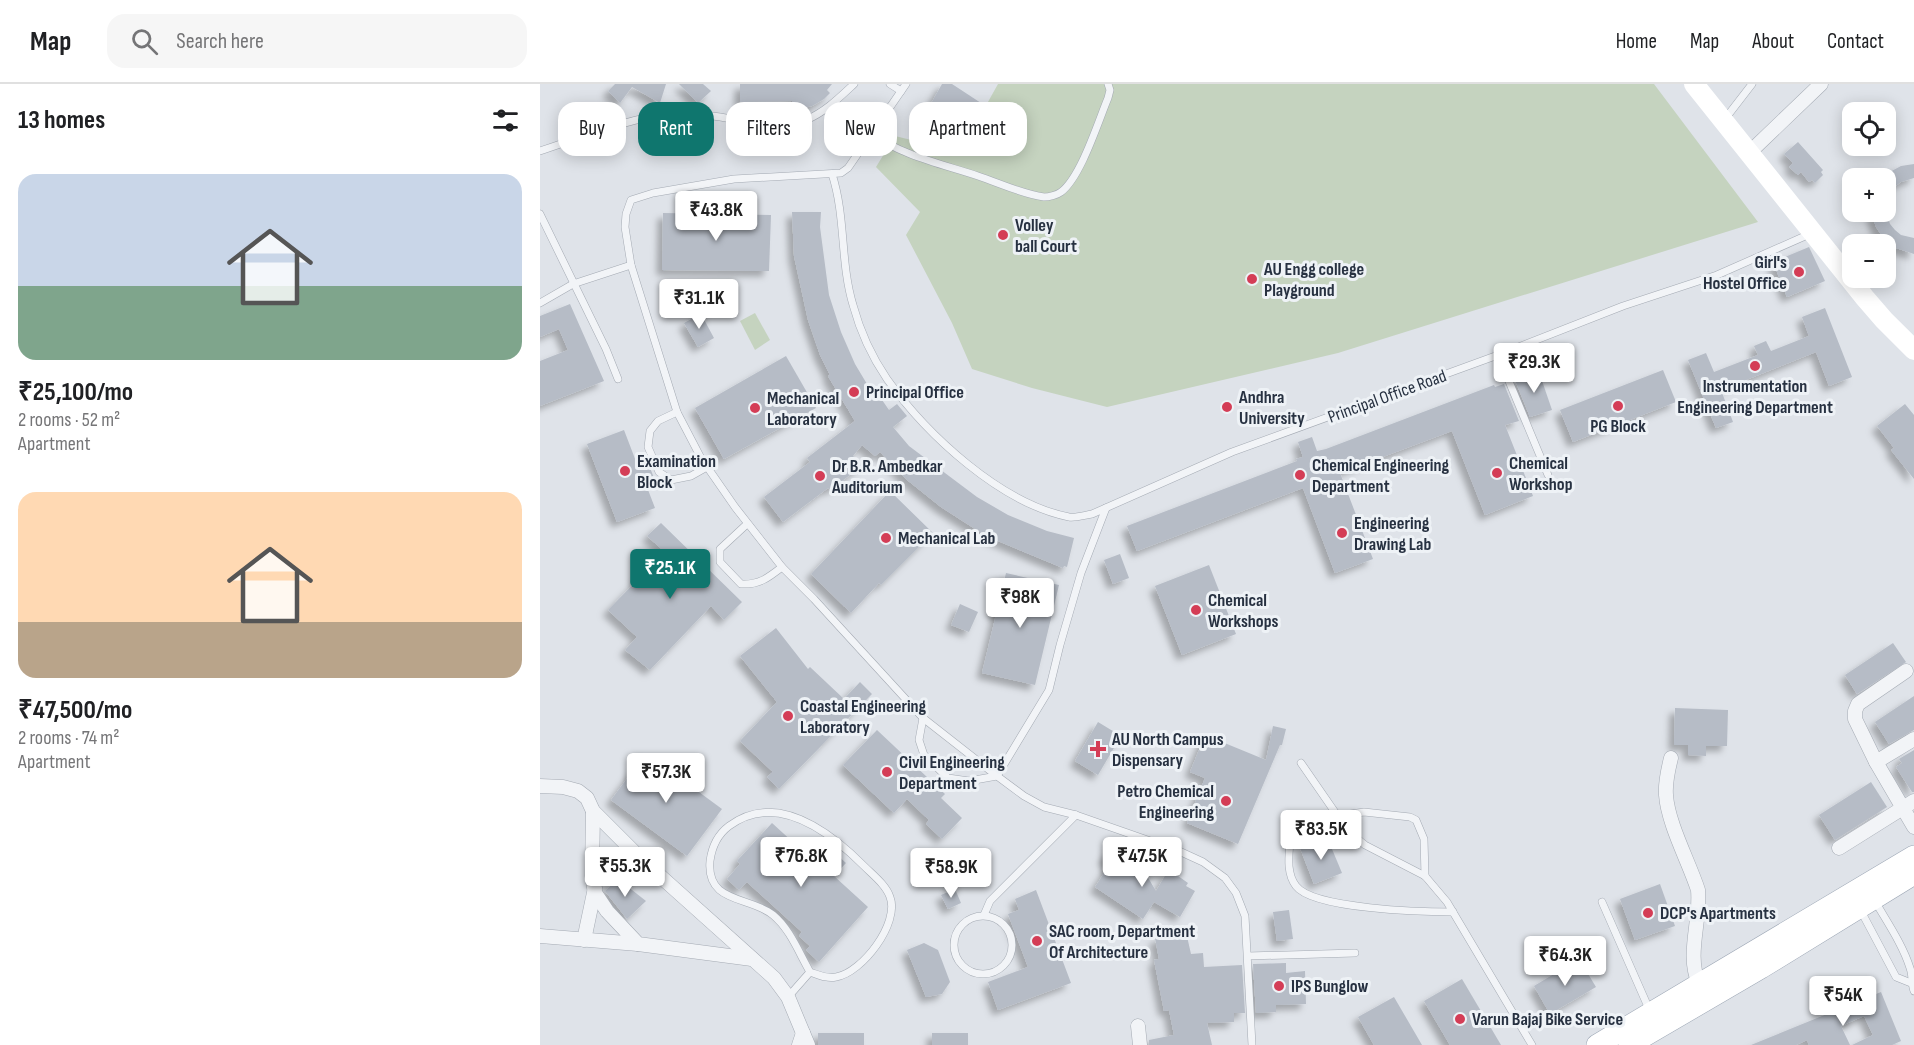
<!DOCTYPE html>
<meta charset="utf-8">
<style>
body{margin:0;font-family:"Sofia Sans Condensed",sans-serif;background:#f6f6f6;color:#202124;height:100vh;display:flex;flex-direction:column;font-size:22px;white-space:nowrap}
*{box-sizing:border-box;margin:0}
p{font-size:20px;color:#757577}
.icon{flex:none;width:33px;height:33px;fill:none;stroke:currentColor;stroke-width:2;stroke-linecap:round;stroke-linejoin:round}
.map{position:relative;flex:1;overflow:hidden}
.drawer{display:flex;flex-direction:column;background:#fff;width:540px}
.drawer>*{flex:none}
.top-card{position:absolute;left:18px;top:18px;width:570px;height:54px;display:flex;gap:12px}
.buttons{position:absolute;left:1302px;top:18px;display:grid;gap:12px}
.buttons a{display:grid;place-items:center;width:54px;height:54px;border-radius:12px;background:#fff;box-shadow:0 3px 15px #0003;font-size:30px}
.price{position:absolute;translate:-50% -51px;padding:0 14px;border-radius:6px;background:#fff;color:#222;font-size:20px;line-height:39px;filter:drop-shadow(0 2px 3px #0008)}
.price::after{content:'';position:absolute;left:50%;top:36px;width:18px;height:14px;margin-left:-9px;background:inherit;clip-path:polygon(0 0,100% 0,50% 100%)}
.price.current{background:#0f766e;color:#fff}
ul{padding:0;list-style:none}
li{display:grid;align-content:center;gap:12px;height:318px;padding:0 18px}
li span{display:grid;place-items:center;height:186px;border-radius:18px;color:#555}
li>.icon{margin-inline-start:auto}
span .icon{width:108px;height:108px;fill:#fffc;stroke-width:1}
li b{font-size:26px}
h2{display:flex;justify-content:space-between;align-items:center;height:72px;padding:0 18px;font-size:26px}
.chip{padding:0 21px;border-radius:18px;background:#fff;box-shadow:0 3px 15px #0003;font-size:21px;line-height:54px}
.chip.current{background:#0f766e;color:#fff}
header{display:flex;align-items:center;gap:36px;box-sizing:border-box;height:84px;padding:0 30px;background:#fff;border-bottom:2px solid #e0e0e0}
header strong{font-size:28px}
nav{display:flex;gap:33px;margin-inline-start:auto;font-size:21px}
.search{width:420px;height:54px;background:#f6f6f6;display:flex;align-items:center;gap:15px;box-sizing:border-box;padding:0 21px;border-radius:18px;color:#757577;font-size:22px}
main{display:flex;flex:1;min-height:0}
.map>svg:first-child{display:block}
.green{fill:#c5d3bf}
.building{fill:#b6bcc6;filter:url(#shadow)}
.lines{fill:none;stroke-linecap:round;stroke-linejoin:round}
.lane-casing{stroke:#a4aab3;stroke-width:8}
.street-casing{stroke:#a4aab3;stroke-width:15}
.primary-casing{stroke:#9da7b5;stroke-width:22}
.lane{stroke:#f2f4f7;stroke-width:7}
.street{stroke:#f2f4f7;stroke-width:14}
.secondary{stroke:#fff;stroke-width:20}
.primary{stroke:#fff;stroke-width:21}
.poi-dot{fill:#d43d56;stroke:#eef2f6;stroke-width:2}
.labels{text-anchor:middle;stroke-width:6;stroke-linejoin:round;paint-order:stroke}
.poi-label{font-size:18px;font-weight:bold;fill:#273141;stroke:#eef2f6;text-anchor:start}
.street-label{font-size:18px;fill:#273141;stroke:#eef2f6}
</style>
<header>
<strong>Map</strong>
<div class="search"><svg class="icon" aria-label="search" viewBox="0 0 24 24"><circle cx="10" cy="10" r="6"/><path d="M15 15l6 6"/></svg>Search here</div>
<nav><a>Home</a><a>Map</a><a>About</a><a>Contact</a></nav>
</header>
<main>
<section class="drawer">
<h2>13 homes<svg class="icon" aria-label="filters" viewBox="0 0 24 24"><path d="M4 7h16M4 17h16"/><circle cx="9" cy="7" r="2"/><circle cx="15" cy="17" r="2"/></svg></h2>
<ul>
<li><span style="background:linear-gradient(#c9d6e8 60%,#7fa58c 0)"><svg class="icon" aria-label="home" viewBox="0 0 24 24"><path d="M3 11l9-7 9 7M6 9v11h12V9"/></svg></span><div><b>₹25,100/mo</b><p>2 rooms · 52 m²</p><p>Apartment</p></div></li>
<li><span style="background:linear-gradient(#ffd9b3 70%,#b9a48a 0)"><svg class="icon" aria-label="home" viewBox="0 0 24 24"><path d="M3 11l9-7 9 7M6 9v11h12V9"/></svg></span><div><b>₹47,500/mo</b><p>2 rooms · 74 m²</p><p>Apartment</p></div></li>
</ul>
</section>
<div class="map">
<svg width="1374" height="961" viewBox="0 0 1374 961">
<defs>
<filter id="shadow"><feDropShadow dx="-5.5" dy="5.5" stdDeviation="3" flood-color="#0004"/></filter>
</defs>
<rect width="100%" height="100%" fill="#dfe3e9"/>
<g class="green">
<path d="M458 0H1114L1218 138 798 269 567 323 492 304 432 285 412 239 366 151 380 128 336 83 355 52 420 68Z"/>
<path d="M215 229 230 256 215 266 200 237Z"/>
</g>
<g class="building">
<path d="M75 0H126L120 19 92 3 80 19 68 7Z"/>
<path d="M139 0H163L171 7 158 19Z"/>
<path d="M200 0H292L287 6 290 9 284 15 272 22 254 26 252 17 200 18Z"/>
<path d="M402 0H412L441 19 413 62 380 39Z"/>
<path d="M1258 58 1283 86 1281 88 1283 91 1275 99 1272 96 1269 98 1261 88 1258 91 1249 83 1253 79 1244 70Z"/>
<path d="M1374 80V94L1361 98 1346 109V92L1348 89 1361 82Z"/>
<path d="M252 128H281L280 143 289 211 301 248 315 280 336 315 340 313 349 326 357 320 367 332 353 343 369 362 437 413 468 431 507 447 534 454 527 483 524 482 523 484 446 452 401 423 366 395 340 368 335 372 322 361 313 372 323 381 290 406 288 404 243 438 224 413 270 378 267 374 315 337 288 292 290 291 280 271 268 236 254 172Z"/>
<path d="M1331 128H1346L1350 140 1355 146 1361 151 1374 154V170L1356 164 1344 155 1336 143Z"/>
<path d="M123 129 231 131 229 187 122 186Z"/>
<path d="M1269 163 1285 197 1247 213 1233 178Z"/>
<path d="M30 220 64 297 0 322V277L28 266 19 245 0 253V232Z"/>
<path d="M1285 224 1312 293 1289 302 1276 268 1181 306 1193 338 1176 344 1148 276 1166 269 1174 288 1218 271 1214 262 1226 257 1231 267 1269 252 1262 233Z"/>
<path d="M161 230 174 254 158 263 144 239Z"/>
<path d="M246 272 276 324 184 375 155 324Z"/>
<path d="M1123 286 1136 318 1033 358 1020 326Z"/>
<path d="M999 288 1012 326 990 333 975 296Z"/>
<path d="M964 300 979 337 965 341 993 412 945 431 912 347 800 389 833 475 795 489 763 404 597 467 587 442 757 377 756 375 763 373 758 358 772 353 777 367 786 365 954 301 955 303Z"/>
<path d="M1365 320 1374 331V395L1351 366 1354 364 1337 342Z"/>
<path d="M84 346 97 380 107 376 114 394 105 398 115 424 77 438 47 360Z"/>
<path d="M350 407 393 449 341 501 339 499 311 529 271 490Z"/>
<path d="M121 439 202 518 184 536 171 522 110 586 85 566 97 553 68 526 125 468 107 452Z"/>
<path d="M580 470 589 494 573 500 564 476Z"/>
<path d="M669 481 696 550 642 571 615 502Z"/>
<path d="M466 489 519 501 495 601 442 589Z"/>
<path d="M420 520 438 528 429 548 411 541Z"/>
<path d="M236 544 268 585 270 583 304 615 320 598 332 610 239 705 227 693 233 688 200 657 237 618 200 572Z"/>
<path d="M1353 559 1366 578 1317 610 1305 591Z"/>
<path d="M1374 612V646L1349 660 1335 638Z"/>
<path d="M1135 624 1188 626 1187 662H1166V672L1148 671V661H1134Z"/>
<path d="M558 638 581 652 558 691 535 677Z"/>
<path d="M733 642 746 645 742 661H740L698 760 647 739 665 694 650 688 665 651 726 676Z"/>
<path d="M337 646 405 710 401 714 422 734 402 755 386 740 389 736 367 715 354 729 303 681Z"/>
<path d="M1374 666V708H1372L1356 683 1362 679 1359 675Z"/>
<path d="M106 669 182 725 147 772 71 716Z"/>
<path d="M1331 698 1347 723 1295 756 1279 731Z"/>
<path d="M232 739 266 770 280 755 306 779 294 792 328 823 279 878 266 866 270 862 259 852 262 848 207 798 199 806 187 795 200 780 197 777Z"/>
<path d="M787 753 802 789 774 800 760 764Z"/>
<path d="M570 765 580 771 579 773 604 787 616 807 626 790 629 792 631 787 648 799 646 802 655 807 640 833 614 818 603 835 555 803 570 780 563 775Z"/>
<path d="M78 795 106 817 87 835 65 807Z"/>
<path d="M1120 800 1135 842 1095 856 1080 815Z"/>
<path d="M415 805 421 819 408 825 401 811Z"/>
<path d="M496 806 531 899 458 926 448 898 488 883 468 830 479 826 475 815Z"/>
<path d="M749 826 753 855 737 857 733 828Z"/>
<path d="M646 848 651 870 663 869 664 883 702 881 705 929H694V938L667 939 672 961H609V956L634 951 629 926 624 927 614 876 619 875 615 854Z"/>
<path d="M384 859 398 866 410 898 402 910 386 913 367 866Z"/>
<path d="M1039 875 1056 903 1010 930 994 902Z"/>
<path d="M746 879V889L765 887 766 920 736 921V928L716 929 713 880Z"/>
<path d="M922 895 961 961H910L884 917Z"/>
<path d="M1341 908 1361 957 1352 961H1312L1333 951 1324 932 1301 942 1310 961H1269L1267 956 1256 961H1211Z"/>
<path d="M854 913 882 961H834L818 933Z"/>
<rect x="278" y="949" width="46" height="12"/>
<rect x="392" y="949" width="36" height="12"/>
</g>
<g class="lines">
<defs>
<g id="lane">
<path d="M350 0 361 7"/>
<path d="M366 0 308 84 301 89 194 95 113 109 91 116 86 130 85 143 91 181 137 328 161 374 195 423 242 483 274 515 383 634 457 692 484 712 504 723 536 731 639 767 663 778 685 794 696 809 705 832 712 961"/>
<path d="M1185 35 1212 0"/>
<path d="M331 49C362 72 402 80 438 92 459 99 482 110 504 113 509 113 517 111 521 108 541 93 558 38 568 14L570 6 568 0"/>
<path d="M0 67C42 53 90 34 133 29 170 26 236 50 266 36 285 28 299 14 314 0"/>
<path d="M292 90C306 133 300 178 313 221 320 247 332 273 347 295 387 351 460 419 529 433 536 434 545 431 552 430L692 368 958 271 1083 222 1177 191 1272 149"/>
<path d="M0 130 66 265 78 295"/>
<path d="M0 219 33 200 91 181"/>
<path d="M958 271 1008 391"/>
<path d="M137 328 118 337 110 347 108 363 119 388 131 396 151 392 167 383"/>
<path d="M207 440 180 465V478L201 500C219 501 228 494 242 483"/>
<path d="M383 634 379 656 384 671 408 694 429 697 457 692 509 606 520 561 541 489 566 424"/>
<path d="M761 679 808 747 825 761 885 792 907 818 992 961"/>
<path d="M797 732 824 728 870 733 876 736 884 755 885 792"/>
<path d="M750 757C749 771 746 789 756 802 773 825 883 828 913 828"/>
<path d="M606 780 614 779 626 762"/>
<path d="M1335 817C1347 838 1363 861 1370 884 1373 892 1371 899 1374 907"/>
<path d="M1062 818 1109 925"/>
<path d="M1321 827 1356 893 1371 899"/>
<path d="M444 831 450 817 536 731"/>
<circle cx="443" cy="861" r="29"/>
<path d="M708 872 815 869"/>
<path d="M248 913 270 888C259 869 250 845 233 831 210 812 166 820 170 777 172 762 177 751 189 742 236 707 289 747 324 782 333 791 346 801 350 813 360 839 322 889 296 893 287 895 279 891 270 888"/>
</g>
<g id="street">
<path d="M1209 69 1281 0"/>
<path d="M1366 587 1318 620 1315 627V635L1336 678 1374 743"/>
<path d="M1131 674C1128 686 1125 699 1126 711 1128 740 1149 778 1158 806 1161 838 1146 870 1159 900"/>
<path d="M1336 678 1374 655"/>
<path d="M0 702 23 703 38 707 47 714 53 727 100 774 234 894 248 913 263 949"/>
<path d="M53 727 52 791 55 809 67 827 98 860 212 875"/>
<path d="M1299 764 1374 717"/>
<path d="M0 852 98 860"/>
<path d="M44 856 55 804"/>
<path d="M598 942 600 961"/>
<path d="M259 961 263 949 268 961"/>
</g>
<g id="primary">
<path d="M1057 961 1374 772"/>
<path d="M1089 961 1221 884 1374 790"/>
</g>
</defs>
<use href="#lane" class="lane-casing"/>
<use href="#street" class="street-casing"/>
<use href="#primary" class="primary-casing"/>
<use href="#lane" class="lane"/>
<use href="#street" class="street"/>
<path class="secondary" d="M1154 0 1325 214 1344 236 1374 266"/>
<use href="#primary" class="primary"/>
</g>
<g class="poi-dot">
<circle cx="463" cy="151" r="6"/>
<circle cx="1259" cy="188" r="6"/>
<circle cx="712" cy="195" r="6"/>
<circle cx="1215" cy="282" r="6"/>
<circle cx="314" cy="308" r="6"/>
<circle cx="1078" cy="322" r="6"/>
<circle cx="687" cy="323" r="6"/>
<circle cx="215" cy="324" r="6"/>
<circle cx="85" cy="387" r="6"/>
<circle cx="957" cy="389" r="6"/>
<circle cx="760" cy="391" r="6"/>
<circle cx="280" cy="392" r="6"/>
<circle cx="802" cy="449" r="6"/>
<circle cx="346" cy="454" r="6"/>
<circle cx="656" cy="526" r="6"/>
<circle cx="248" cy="632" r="6"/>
<path d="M555 656h6v6h6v6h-6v6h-6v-6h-6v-6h6z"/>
<circle cx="347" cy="688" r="6"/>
<circle cx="686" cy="717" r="6"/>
<circle cx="1108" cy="829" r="6"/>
<circle cx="497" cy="857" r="6"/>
<circle cx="739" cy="902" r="6"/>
<circle cx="920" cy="935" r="6"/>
</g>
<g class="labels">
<g class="poi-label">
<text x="475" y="147">Volley<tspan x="475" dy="21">ball Court</tspan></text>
<text x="1247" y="184" text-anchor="end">Girl's<tspan x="1247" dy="21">Hostel Office</tspan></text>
<text x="724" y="191">AU Engg college<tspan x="724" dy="21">Playground</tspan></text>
<text x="1215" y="308" text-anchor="middle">Instrumentation<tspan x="1215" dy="21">Engineering Department</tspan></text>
<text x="326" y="314">Principal Office</text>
<text x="699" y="319">Andhra<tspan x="699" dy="21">University</tspan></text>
<text x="227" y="320">Mechanical<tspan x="227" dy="21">Laboratory</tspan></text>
<text x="1078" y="348" text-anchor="middle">PG Block</text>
<text x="97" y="383">Examination<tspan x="97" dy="21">Block</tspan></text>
<text x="969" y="385">Chemical<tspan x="969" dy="21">Workshop</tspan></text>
<text x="772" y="387">Chemical Engineering<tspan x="772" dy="21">Department</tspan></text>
<text x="292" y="388">Dr B.R. Ambedkar<tspan x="292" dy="21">Auditorium</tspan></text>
<text x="814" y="445">Engineering<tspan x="814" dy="21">Drawing Lab</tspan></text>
<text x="358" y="460">Mechanical Lab</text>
<text x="668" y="522">Chemical<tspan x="668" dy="21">Workshops</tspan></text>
<text x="260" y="628">Coastal Engineering<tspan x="260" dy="21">Laboratory</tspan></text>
<text x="572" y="661">AU North Campus<tspan x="572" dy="21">Dispensary</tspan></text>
<text x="359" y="684">Civil Engineering<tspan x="359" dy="21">Department</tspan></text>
<text x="674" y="713" text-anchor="end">Petro Chemical<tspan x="674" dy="21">Engineering</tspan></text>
<text x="1120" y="835">DCP's Apartments</text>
<text x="509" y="853">SAC room, Department<tspan x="509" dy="21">Of Architecture</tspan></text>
<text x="751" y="908">IPS Bunglow</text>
<text x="932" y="941">Varun Bajaj Bike Service</text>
</g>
<g class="street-label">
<text transform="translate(847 312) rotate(-20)" y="6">Principal Office Road</text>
</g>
</g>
</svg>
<div class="buttons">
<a><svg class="icon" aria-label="locate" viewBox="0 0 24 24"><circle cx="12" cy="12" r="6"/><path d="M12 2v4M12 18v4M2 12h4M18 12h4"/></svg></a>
<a>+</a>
<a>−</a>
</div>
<b class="price" style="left:176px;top:158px">₹43.8K</b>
<b class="price" style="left:159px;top:246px">₹31.1K</b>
<b class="price" style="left:994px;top:310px">₹29.3K</b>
<b class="price current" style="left:130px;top:516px">₹25.1K</b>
<b class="price" style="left:480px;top:545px">₹98K</b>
<b class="price" style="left:126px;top:720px">₹57.3K</b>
<b class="price" style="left:781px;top:777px">₹83.5K</b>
<b class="price" style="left:261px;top:804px">₹76.8K</b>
<b class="price" style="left:602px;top:804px">₹47.5K</b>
<b class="price" style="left:85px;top:814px">₹55.3K</b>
<b class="price" style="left:411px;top:815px">₹58.9K</b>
<b class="price" style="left:1025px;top:903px">₹64.3K</b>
<b class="price" style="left:1303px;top:943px">₹54K</b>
<div class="top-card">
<a class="chip">Buy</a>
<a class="chip current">Rent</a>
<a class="chip">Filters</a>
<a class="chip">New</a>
<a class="chip">Apartment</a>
</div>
</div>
</main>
